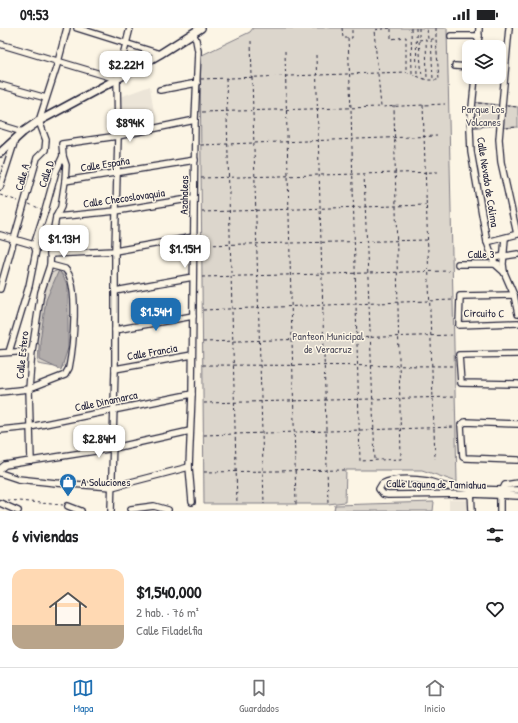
<!DOCTYPE html>
<html lang="es">
<meta charset="utf-8">
<style>
body{margin:0;font-family:"Patrick Hand",sans-serif;background:#f2f2f2;color:#202124;height:100vh;display:flex;flex-direction:column;font-size:15px;white-space:nowrap}
*{box-sizing:border-box;margin:0}
p{font-size:13px;color:#757577}
.icon{flex:none;width:22px;height:22px;fill:none;stroke:currentColor;stroke-width:2;stroke-linecap:round;stroke-linejoin:round}
.map{position:relative;height:483px;overflow:hidden}
.sheet{display:flex;flex-direction:column;background:#fff;flex:1}
.sheet>*{flex:none}
.controls{position:absolute;left:462px;top:12px;display:grid;gap:8px}
.controls a{display:grid;place-items:center;width:44px;height:44px;border-radius:8px;background:#fff;box-shadow:0 2px 6px #0003;font-size:20px}
.price{position:absolute;translate:-50% -34px;padding:0 9px;border-radius:8px;background:#fff;color:#222;font-size:13px;line-height:26px;filter:drop-shadow(0 1px 2px #0008)}
.price::after{content:'';position:absolute;left:50%;top:24px;width:12px;height:9px;margin-left:-6px;background:inherit;clip-path:polygon(0 0,100% 0,50% 100%)}
.price.selected{background:#1f6fb2;color:#fff}
ul{padding:0;list-style:none}
li{display:flex;align-items:center;gap:12px;height:100px;padding:0 12px}
li span{display:grid;place-items:center;flex:none;width:112px;height:80px;border-radius:12px;color:#555}
li>.icon{margin-inline-start:auto}
span .icon{width:48px;height:48px;fill:#fffc;stroke-width:1}
li b{font-size:17px}
h2{display:flex;justify-content:space-between;align-items:center;height:48px;padding:0 12px;font-size:17px}
.status{display:flex;justify-content:space-between;align-items:center;height:28px;padding:0 20px;background:#fff;direction:ltr}
.status svg{height:11px;fill:currentColor}
.menu{display:flex;justify-content:space-around;align-items:center;height:56px;border-top:1px solid #e0e0e0;background:#fff;font-size:11px;color:#757577}
.menu a{display:grid;justify-items:center;gap:2px}
.menu .selected{color:#1f6fb2}
.map>svg:first-child{display:block}
.built{fill:#ece5d8}
.green{fill:#dcd6cc;stroke:#7f7c84}
.water{fill:#b2adab;stroke:#78757e}
.lines{fill:none;stroke-linecap:round;stroke-linejoin:round}
.minor-casing{stroke:#22223b;stroke-width:8}
.tertiary-casing{stroke:#22223b;stroke-width:10}
.path{stroke:#22223b;stroke-width:1;stroke-dasharray:3 3;stroke-linecap:butt}
.minor{stroke:#fcf5e5;stroke-width:5.5}
.tertiary{stroke:#fcf5e5;stroke-width:7}
.labels{text-anchor:middle;stroke-width:3;stroke-linejoin:round;paint-order:stroke}
.park-label{font-size:11px;fill:#504f5f;stroke:#fcf5e5}
.street-label{font-size:11px;fill:#22223b;stroke:#fcf5e5}
.poi-label{font-size:11px;fill:#22223b;stroke:#fcf5e5;text-anchor:start}
</style>
<div class="status"><b>09:53</b><svg viewBox="0 0 49 12"><path d="M0 12V9h3v3zM5 12V6h3v6zM10 12V3h3v9zM15 12V0h3v12zM26 1h20v11H26zM47 4h2v5h-2z"/></svg></div>
<div class="map">
<svg width="518" height="483" viewBox="0 0 518 483">
<rect width="100%" height="100%" fill="#fcf5e5"/>
<filter id="ink" filterUnits="userSpaceOnUse"><feTurbulence type="fractalNoise" baseFrequency=".025" numOctaves="2"/><feDisplacementMap in="SourceGraphic" scale="8" xChannelSelector="R" yChannelSelector="G"/><feConvolveMatrix kernelMatrix="1 2 1 2 8 2 1 2 1" color-interpolation-filters="sRGB"/></filter>
<g filter="url(#ink)">
<g class="built">
<path d="M150 58 156 98 122 105 120 69Z"/>
<rect x="449" y="472" width="21" height="11"/>
</g>
<g class="green">
<path d="M253 0H447L457 454 422 442H346L345 474 328 476H204L200 28 250 4Z"/>
<path d="M472 74 518 79V99L499 100V97L470 100Z"/>
<path d="M58 242 70 253 74 267 68 335 61 340 38 336 39 316 34 311 45 248Z"/>
<path d="M434 474 433 483H334L335 477Z"/>
</g>
<path class="water" d="M59 242 68 257V320L61 342 40 332V313L46 272Z"/>
<g class="lines">
<defs>
<g id="minor">
<path d="M77 0 160 26"/>
<path d="M509 0 499 111 501 134 517 206"/>
<path d="M451 8H479"/>
<path d="M0 16 117 51"/>
<path d="M478 19 479 0"/>
<path d="M455 38 469 39"/>
<path d="M475 49 470 100 471 124 487 214 495 236 504 244"/>
<path d="M0 57 46 70"/>
<path d="M160 62 197 55"/>
<path d="M0 97 23 104"/>
<path d="M65 153 195 132"/>
<path d="M0 159 15 112"/>
<path d="M56 189 116 183 194 170"/>
<path d="M0 207 34 217"/>
<path d="M505 210 503 236 504 244 514 267 518 286"/>
<path d="M487 214 518 206"/>
<path d="M34 217 45 183 56 143 63 128 62 116 118 108 195 92"/>
<path d="M50 226 115 223 194 209"/>
<path d="M492 230 518 226"/>
<path d="M458 236H498"/>
<path d="M0 261 37 130 45 122 46 112 39 93 58 34 67 0"/>
<path d="M115 263 193 249"/>
<path d="M514 267 460 268 459 297 518 295"/>
<path d="M115 302 193 288"/>
<path d="M9 324 29 258 36 223 34 217"/>
<path d="M0 325 32 323"/>
<path d="M518 326 459 327 461 355 518 356"/>
<path d="M115 341 192 327"/>
<path d="M0 364 29 361 65 347 69 340C73 320 80 255 65 241L50 237"/>
<path d="M518 396 465 394 461 397 463 429 465 430 518 432"/>
<path d="M0 402 30 399 192 366"/>
<path d="M31 433 29 361 32 323 41 264 50 237 51 216 56 189 61 179 65 153 66 137 63 128"/>
<path d="M0 441 5 437 114 420 190 403"/>
<path d="M0 445 18 451 56 455 112 459 189 439"/>
<path d="M518 462C495 462 472 462 449 459 442 458 435 455 428 453 414 451 394 450 382 456L379 461 383 466 388 467 471 466 518 468"/>
<path d="M471 463 472 483"/>
<path d="M192 474 189 439 192 366 195 92 198 23 196 12 193 5"/>
<path d="M0 475 18 483"/>
<path d="M68 478 81 483"/>
<path d="M131 481 154 478 168 482"/>
<path d="M111 483 115 341V223L118 108 117 51 130 0"/>
<path d="M500 483V467L505 457 518 455"/>
</g>
<path id="tertiary" d="M0 125 23 104 39 93 117 51 160 26 201 0"/>
</defs>
<use href="#minor" class="minor-casing"/>
<use href="#tertiary" class="tertiary-casing"/>
<g class="path">
<path d="M342 0 343 10H352V0"/>
<path d="M390 0 374 2 381 79 445 76"/>
<path d="M411 0 412 45"/>
<path d="M416 0 417 47"/>
<path d="M419 0V12L426 11 427 51"/>
<path d="M436 0V11"/>
<path d="M391 1V11L406 9V44L427 52H439L436 11H428L427 0"/>
<path d="M348 10 351 81 360 433 401 431 394 78"/>
<path d="M431 11 433 51"/>
<path d="M251 13 264 476"/>
<path d="M419 13 422 49"/>
<path d="M285 23 296 476"/>
<path d="M316 27 328 476"/>
<path d="M226 50 237 476"/>
<path d="M201 51 406 44"/>
<path d="M479 75 497 77"/>
<path d="M423 77 435 431"/>
<path d="M507 78 518 79"/>
<path d="M202 84 381 79"/>
<path d="M475 98 496 97"/>
<path d="M506 100 518 99"/>
<path d="M201 117 437 108"/>
<path d="M364 146 375 432"/>
<path d="M201 150 438 144"/>
<path d="M0 167 18 173"/>
<path d="M29 176 41 181"/>
<path d="M202 184 426 177"/>
<path d="M202 217 427 212"/>
<path d="M202 249 449 243"/>
<path d="M203 282 453 272"/>
<path d="M203 314 454 307"/>
<path d="M203 337 454 338"/>
<path d="M204 375 455 369"/>
<path d="M204 407 455 399"/>
<path d="M204 444 346 442"/>
<path d="M7 472 63 477"/>
</g>
<use href="#minor" class="minor"/>
<use href="#tertiary" class="tertiary"/>
</g>
</g>
<defs>
<symbol id="shop-pin" viewBox="-11 -11 22 30"><path d="M0 17L-7.5 6A9.5 9.5 0 1 1 7.5 6Z" fill="#1f6fb2" stroke="#fcf5e5"/><path d="M-5-2.5h2.3a2.7 3.5 0 0 1 5.4 0H5L5.5 6h-11ZM-1.5-2.5h3a1.5 2.3 0 0 0-3 0Z" fill="#fff"/></symbol>
</defs>
<g fill-rule="evenodd">
<use href="#shop-pin" x="58" y="444" width="20" height="27"/>
</g>
<g class="labels">
<g class="park-label">
<text x="483" y="85">Parque Los<tspan x="483" dy="13">Volcanes</tspan></text>
<text x="328" y="312">Panteon Municipal<tspan x="328" dy="13">de Veracruz</tspan></text>
</g>
<g class="street-label">
<text transform="translate(105 136) rotate(-9)" y="4">Calle España</text>
<text transform="translate(46 146) rotate(-72)" y="4">Calle D</text>
<text transform="translate(22 149) rotate(-75)" y="4">Calle A</text>
<text transform="translate(488 154) rotate(81)" y="4">Calle Nevado de Colima</text>
<text transform="translate(184 167) rotate(-89)" y="4">Azahaleas</text>
<text transform="translate(124 170) rotate(-8)" y="4">Calle Checoslovaquia</text>
<text x="481" y="230">Calle 3</text>
<text transform="translate(484 285) rotate(1)" y="4">Circuito C</text>
<text transform="translate(152 324) rotate(-10)" y="4">Calle Francia</text>
<text transform="translate(22 327) rotate(-84)" y="4">Calle Estero</text>
<text transform="translate(106 373) rotate(-12)" y="4">Calle Dinamarca</text>
<text transform="translate(436 456) rotate(1)" y="4">Calle Laguna de Tamiahua</text>
</g>
<g class="poi-label">
<text x="81" y="458">A Soluciones</text>
</g>
</g>
</svg>
<div class="controls">
<a><svg class="icon" aria-label="layers" viewBox="0 0 24 24"><path d="M12 4l9 5-9 5-9-5zM3 14l9 5 9-5"/></svg></a>
</div>
<b class="price" style="left:126px;top:57px">$2.22M</b>
<b class="price" style="left:130px;top:115px">$894K</b>
<b class="price" style="left:64px;top:231px">$1.13M</b>
<b class="price" style="left:185px;top:241px">$1.15M</b>
<b class="price selected" style="left:156px;top:304px">$1.54M</b>
<b class="price" style="left:99px;top:431px">$2.84M</b>
</div>
<section class="sheet">
<h2>6 viviendas<svg class="icon" aria-label="filters" viewBox="0 0 24 24"><path d="M4 7h16M4 17h16"/><circle cx="9" cy="7" r="2"/><circle cx="15" cy="17" r="2"/></svg></h2>
<ul>
<li><span style="background:linear-gradient(#ffd9b3 70%,#b9a48a 0)"><svg class="icon" aria-label="home" viewBox="0 0 24 24"><path d="M3 11l9-7 9 7M6 9v11h12V9"/></svg></span><div><b>$1,540,000</b><p>2 hab. · 76 m²</p><p>Calle Filadelfia</p></div><svg class="icon" aria-label="heart" viewBox="0 0 24 24"><path d="M12 20l-8-8c-3-5 5-10 8-4 3-6 11-1 8 4z"/></svg></li>
</ul>
</section>
<nav class="menu">
<a class="selected"><svg class="icon" aria-label="map" viewBox="0 0 24 24"><path d="M3 6l6-2 6 2 6-2v14l-6 2-6-2-6 2zM9 4v14M15 6v14"/></svg>Mapa</a>
<a><svg class="icon" aria-label="saved" viewBox="0 0 24 24"><path d="M7 4h10v16l-5-4-5 4z"/></svg>Guardados</a>
<a><svg class="icon" aria-label="home" viewBox="0 0 24 24"><path d="M3 11l9-7 9 7M6 9v11h12V9"/></svg>Inicio</a>
</nav>
